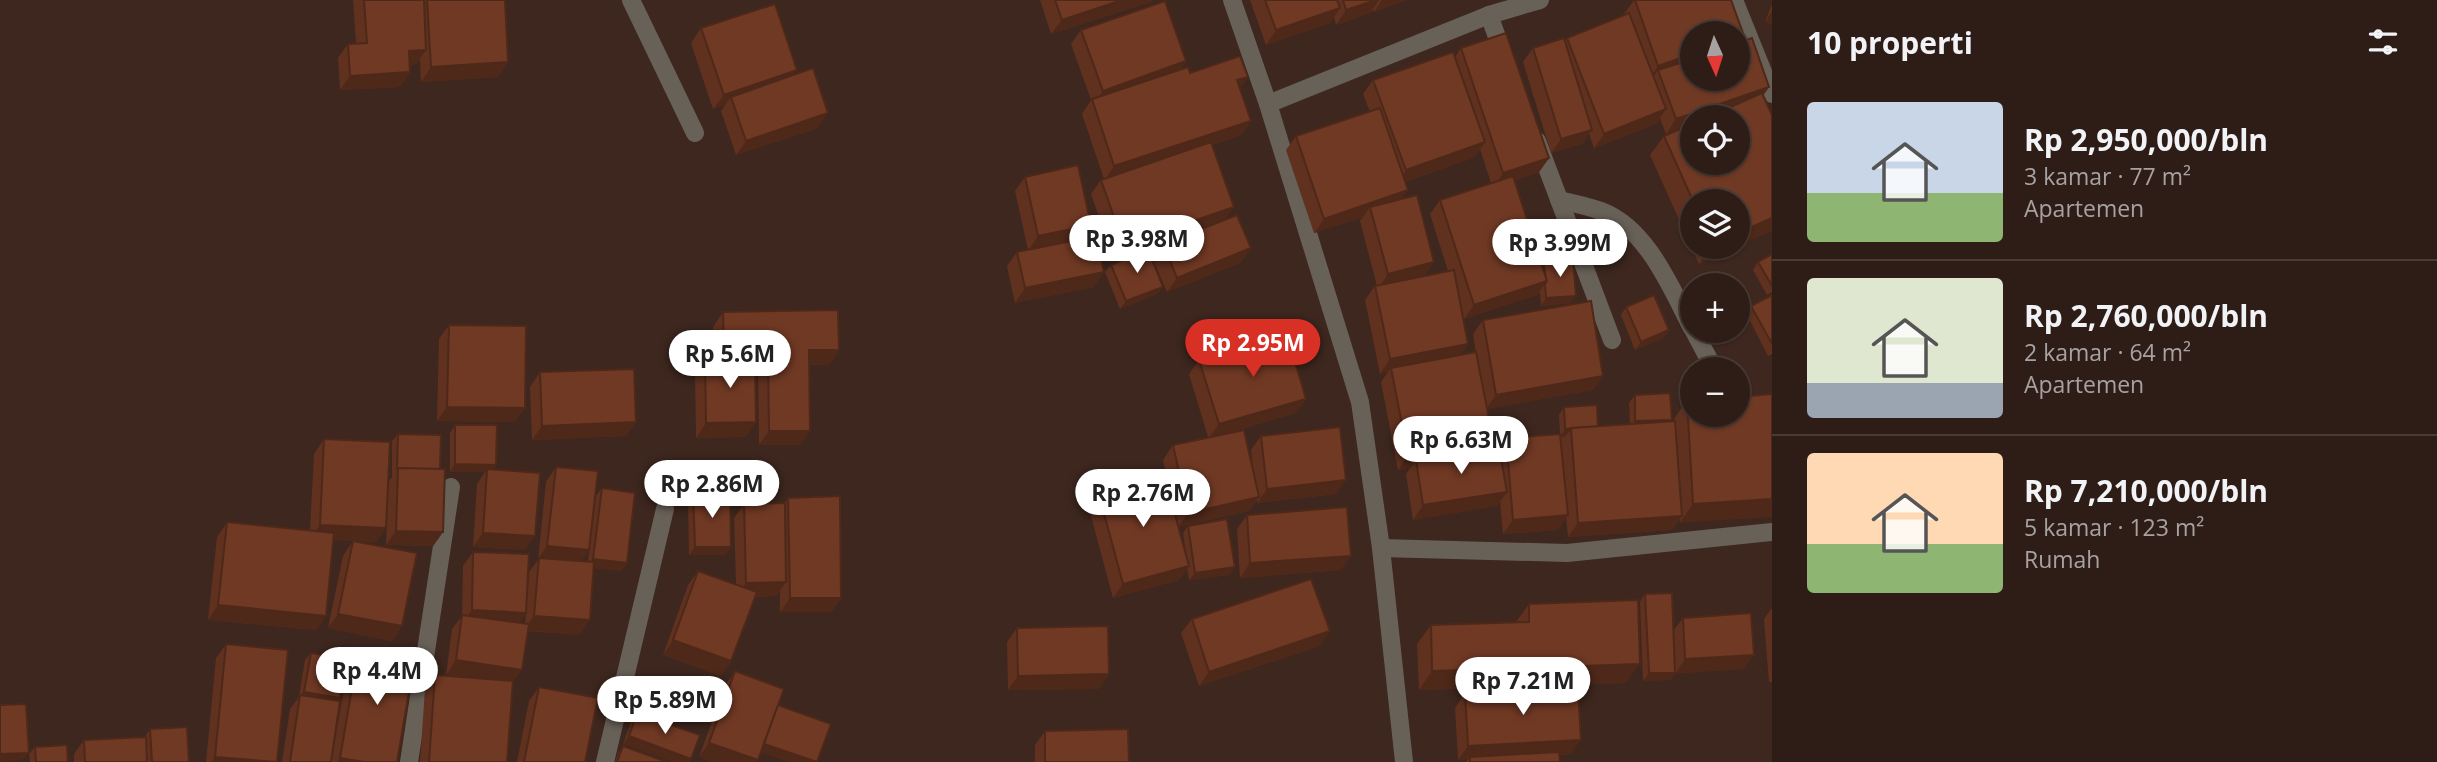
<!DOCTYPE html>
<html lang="id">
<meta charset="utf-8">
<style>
body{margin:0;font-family:"Open Sans",sans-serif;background:#3a2a24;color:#f1f3f6;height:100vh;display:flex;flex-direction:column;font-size:26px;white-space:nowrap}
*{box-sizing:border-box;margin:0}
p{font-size:23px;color:#a7a2a1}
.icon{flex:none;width:38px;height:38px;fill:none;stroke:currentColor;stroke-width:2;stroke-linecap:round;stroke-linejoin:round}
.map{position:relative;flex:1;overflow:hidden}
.sheet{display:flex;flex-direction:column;background:#2e1d17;width:665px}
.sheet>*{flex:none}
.needle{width:46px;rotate:177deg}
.buttons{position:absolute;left:1680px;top:21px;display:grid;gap:14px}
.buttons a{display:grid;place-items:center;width:70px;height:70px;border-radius:50%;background:#2e1d17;box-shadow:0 2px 5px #0004,0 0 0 2px #493b36;font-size:35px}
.price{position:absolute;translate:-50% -60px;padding:0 16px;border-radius:24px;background:#fff;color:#222;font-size:23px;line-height:46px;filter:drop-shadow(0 2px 4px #0008)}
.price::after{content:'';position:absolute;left:50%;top:42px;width:21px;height:16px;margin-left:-10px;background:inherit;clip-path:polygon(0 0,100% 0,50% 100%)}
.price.current{background:#d93025;color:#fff}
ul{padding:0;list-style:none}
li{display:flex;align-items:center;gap:21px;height:175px;padding:0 35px}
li+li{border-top:2px solid #493b36}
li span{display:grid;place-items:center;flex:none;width:196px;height:140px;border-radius:7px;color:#555}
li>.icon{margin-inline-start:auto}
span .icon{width:84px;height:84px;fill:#fffc;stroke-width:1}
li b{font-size:30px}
h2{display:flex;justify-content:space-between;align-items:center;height:84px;padding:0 35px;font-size:30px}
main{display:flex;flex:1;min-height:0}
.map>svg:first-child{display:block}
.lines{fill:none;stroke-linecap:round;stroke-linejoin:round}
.minor{stroke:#686158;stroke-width:18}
.wall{fill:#60311f;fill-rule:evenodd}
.shaded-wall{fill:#4e2819}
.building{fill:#703924;stroke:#4e2819;stroke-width:2}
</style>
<main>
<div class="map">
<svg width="1772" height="762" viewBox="0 0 1772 762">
<rect width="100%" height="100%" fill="#3d271f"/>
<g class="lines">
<g class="minor">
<path d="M631 0 695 133"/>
<path d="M1232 0 1268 104 1360 402 1381 548 1404 762"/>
<path d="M1734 0 1772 94"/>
<path d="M1489 15 1504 56"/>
<path d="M1268 104 1489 15 1540 0"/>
<path d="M1537 141 1612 340"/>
<path d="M1559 200C1573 203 1587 206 1601 211 1647 228 1671 288 1692 328"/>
<path d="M1694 331 1714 369"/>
<path d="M1381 548 1567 553 1772 532"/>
<path d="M409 762 451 487"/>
<path d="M605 762 665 509"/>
</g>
</g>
<g class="wall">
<path d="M353 0H505L508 62 498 77 421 82 420 59 416 64 410 65V72L400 87 340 90 338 58 348 44 356 43Z"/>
<path d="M1040 0H1152L1151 2 1051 34Z"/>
<path d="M1250 0H1407L1374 12 1373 10 1370 13 1336 25 1334 17 1330 23 1266 45Z"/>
<path d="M1634 0H1731L1744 36 1739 43 1769 87 1692 201V247H1737L1699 264 1650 155 1664 136 1684 127 1666 134 1660 118 1656 124 1594 148 1589 134 1582 144 1551 153 1523 62 1533 48 1564 41 1567 38 1625 15 1624 14Z"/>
<path d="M1772 4V25L1765 22Z"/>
<path d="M701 28 793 75 818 128 736 155 721 111 725 105 713 109 691 43Z"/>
<path d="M1081 30 1186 61 1180 70 1190 73 1248 77 1240 88 1251 121 1241 135 1212 145 1225 220 1251 248 1240 263 1167 292 1153 259 1163 244 1204 228 1114 259 1091 194 1101 180 1104 179 1082 114 1091 100 1071 44Z"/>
<path d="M1461 48 1549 158 1539 172 1514 181 1542 265 1544 263 1571 303 1541 306 1540 292 1537 295 1464 319 1462 314 1468 344 1461 354 1477 360 1473 334 1483 320 1603 376 1593 390 1487 409 1493 439 1486 449 1500 448 1506 438 1560 434 1559 415 1564 407 1598 427 1630 424 1629 403 1635 395 1670 422 1674 421V419L1687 400 1772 394 1680 523V519L1672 530 1568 537 1566 517 1558 530 1503 534 1500 501 1497 506 1413 520 1406 474 1411 467 1398 470 1381 382 1388 372 1380 374 1365 300 1375 286H1377L1360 221 1363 217 1314 233 1286 150 1296 136 1370 112 1363 94 1373 80 1455 57ZM1480 149 1491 183 1440 200 1430 214 1448 271 1424 276 1434 262 1402 199 1405 182 1475 157Z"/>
<path d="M1025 177 1091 225 1081 239 1094 287 1015 303 1007 266 1017 252 1028 250 1015 191Z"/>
<path d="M1772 254V292L1767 295 1753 270 1758 262Z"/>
<path d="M1111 265 1163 287 1157 294 1120 309 1105 272Z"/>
<path d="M1772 295V354L1768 356 1746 313 1751 306Z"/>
<path d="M1626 307 1669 330 1663 338 1635 350 1621 315Z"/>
<path d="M723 312 839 350 829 365H809L810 431 800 445H759L758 366H755L746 437 696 438 695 373 705 358H714L713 327Z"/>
<path d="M449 325 515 422 437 421 439 339Z"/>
<path d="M1199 360 1306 399 1296 413 1228 433 1254 476 1251 450 1261 436 1336 494 1257 503V500L1249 511 1178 527 1186 554 1183 533 1188 526 1229 575 1189 580 1187 568 1179 580 1113 598 1088 505 1098 491 1175 514 1163 460 1173 445 1208 437 1189 374Z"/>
<path d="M540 372 636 422 626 436 532 440 530 387Z"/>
<path d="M455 425 496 465 493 470 525 550 473 547 477 484 485 472H450V433Z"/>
<path d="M398 434 440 469 443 532 433 546 386 545 388 486 386 528 376 542 333 540 326 616 316 630 208 620 217 537 227 522 310 530 314 454 324 439 388 482 392 477V441Z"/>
<path d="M556 467 589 550 581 561H588L596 496 602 488 627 563 621 571 594 568 580 635 528 631 513 683 507 762H420L425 689 435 675 462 677 446 675 452 629 462 616 463 566 473 552 526 607 529 572 538 560 546 482ZM526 613 525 624 519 623Z"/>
<path d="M693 493 726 555H689L688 501Z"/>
<path d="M788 498 841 598 831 612H780V591L776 596 755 597 731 661 721 676 663 655 688 585 698 571 736 584 734 518 744 504 785 503Z"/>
<path d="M1247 515 1341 570 1240 578 1237 529Z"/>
<path d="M353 541 402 626 392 641 328 628 343 556Z"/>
<path d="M1645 594 1673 631 1683 618 1744 669 1675 673 1670 680 1643 681 1640 602Z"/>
<path d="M1529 604 1626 683 1419 690 1417 644 1431 625 1516 622Z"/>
<path d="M1772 608V682H1769L1764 619Z"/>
<path d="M1192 619 1320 646 1199 686 1181 633Z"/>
<path d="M1017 628 1109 674 1099 689 1008 690 1007 642Z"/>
<path d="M226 644 277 762H206L216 658Z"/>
<path d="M359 647 397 762H331L349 661Z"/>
<path d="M311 653 340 698 339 701 331 762H282L290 709 299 697 305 660Z"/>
<path d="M735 671 778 706 817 762H789L761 752 756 762H713L699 757 725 686Z"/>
<path d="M539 687 585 762H517L529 701Z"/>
<path d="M1465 693 1571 754 1559 755 1560 762H1466L1468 759 1458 760 1455 708Z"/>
<path d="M637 713 691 759 689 762H673L623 744 632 720Z"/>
<path d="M150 729 189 762H74V754L84 740 145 737Z"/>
<path d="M1045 731 1129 762H1035V745Z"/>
<path d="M623 746 667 762H615L618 754Z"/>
<path d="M35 747 68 762H30L29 754Z"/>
</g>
<g class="shaded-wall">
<path d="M1122 0H1152L1151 2 1051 34 1062 20Z"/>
<path d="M1376 0H1379L1370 13 1336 25 1346 10Z"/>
<path d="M1382 0H1407L1374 12Z"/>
<path d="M1340 8 1330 23 1266 45 1276 30Z"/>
<path d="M1772 11V25L1765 22Z"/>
<path d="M426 50 416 64 399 65 409 51Z"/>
<path d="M1692 54V65L1658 70 1652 79 1648 81 1658 66Z"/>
<path d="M1186 61 1176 76 1093 105 1103 91Z"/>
<path d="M508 62 498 77 421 82 431 67Z"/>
<path d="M797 70 787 84 731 97 725 105 713 109 724 95Z"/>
<path d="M410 72 400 87 340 90 350 76Z"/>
<path d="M1248 77 1238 91 1237 80Z"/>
<path d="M1769 87 1759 101 1714 117H1692V125L1666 134 1676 119Z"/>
<path d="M1666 109 1656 124 1594 148 1604 134Z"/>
<path d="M828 113 818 128 736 155 746 141Z"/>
<path d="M1251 121 1241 135 1104 181 1114 166Z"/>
<path d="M1592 130 1582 144 1551 153 1561 139Z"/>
<path d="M1485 142 1475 157 1396 185 1406 170Z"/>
<path d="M1549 158 1539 172 1493 188 1503 173Z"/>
<path d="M1408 190 1397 205 1370 207 1363 217 1314 233 1324 219Z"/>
<path d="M1234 207 1224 221 1114 259 1124 245Z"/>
<path d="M1772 218V231L1738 246V233Z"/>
<path d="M1091 225 1081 239 1028 251 1038 236Z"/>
<path d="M1711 247H1737L1699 264Z"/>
<path d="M1251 248 1240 263 1167 292 1177 278Z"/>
<path d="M1434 262 1424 276 1378 289 1388 274Z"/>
<path d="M1104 272 1094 287 1015 303 1025 288Z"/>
<path d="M1547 281 1537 295 1464 319 1474 305Z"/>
<path d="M1163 287 1157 294 1120 309 1126 301Z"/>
<path d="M1576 296 1571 303 1541 306 1546 298Z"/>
<path d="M1669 330 1663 338 1635 350 1641 342Z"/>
<path d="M1468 344 1458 358 1391 368 1388 372 1380 374 1390 359Z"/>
<path d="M809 350H839L829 365H799Z"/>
<path d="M724 352H768L758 366 714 367Z"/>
<path d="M1603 376 1593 390 1486 409 1496 395Z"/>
<path d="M1306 399 1296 413 1208 439 1219 424Z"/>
<path d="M447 407 525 408 515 422 437 421Z"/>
<path d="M1672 420 1666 428 1630 429 1635 421Z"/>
<path d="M636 422 626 436 532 440 542 426Z"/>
<path d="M756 422 746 437 696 438 706 423Z"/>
<path d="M1565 429H1571L1565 437H1560Z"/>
<path d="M769 431H810L800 445H759Z"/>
<path d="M1493 439 1482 453 1416 460 1411 467 1398 470 1408 455Z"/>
<path d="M455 464 496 465 491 472 487 469 485 472H450Z"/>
<path d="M1346 480 1336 494 1257 503 1267 489Z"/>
<path d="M1507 492 1497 506 1413 520 1423 505Z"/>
<path d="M1259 497 1249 511 1178 527 1188 513Z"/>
<path d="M1772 499V517L1680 523 1693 504Z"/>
<path d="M1568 515 1558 530 1503 534 1513 520Z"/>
<path d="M1682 516 1672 530 1568 537 1578 523Z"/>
<path d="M320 525 386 528 376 542 310 539Z"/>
<path d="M396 531 443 532 433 546 386 545Z"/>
<path d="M483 533 535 536 525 550 473 547Z"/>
<path d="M547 546 589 550 579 564 539 558 537 560Z"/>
<path d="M695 547H731L726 555H689Z"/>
<path d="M1351 556 1341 570 1240 578 1250 563Z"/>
<path d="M593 559 627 563 621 571 587 567Z"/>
<path d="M1189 566 1179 580 1113 598 1123 584Z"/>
<path d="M1235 567 1229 575 1189 580 1195 573Z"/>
<path d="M786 582 776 596 736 597 746 583Z"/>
<path d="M790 598H841L831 612H780Z"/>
<path d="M218 605 326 616 316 630 208 620Z"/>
<path d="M472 610 526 613 516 627 462 624Z"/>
<path d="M338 614 402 626 392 641 328 628Z"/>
<path d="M534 616 590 620 580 635 524 630Z"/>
<path d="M1330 631 1320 646 1199 686 1209 672Z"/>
<path d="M673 640 731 661 721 676 663 655Z"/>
<path d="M1754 655 1744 669 1675 674 1685 659Z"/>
<path d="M456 660 522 670 512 684 446 675Z"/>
<path d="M1640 664 1626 683 1419 690 1432 671Z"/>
<path d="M1649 673H1675L1670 680 1643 681Z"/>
<path d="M1109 674 1099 689 1008 690 1018 676Z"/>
<path d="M304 692 340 698 335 706 299 697Z"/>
<path d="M629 736 691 759 689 762H673L623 744Z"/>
<path d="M1581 740 1571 754 1470 759V757L1468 759 1458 760 1468 746Z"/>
<path d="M709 743 758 760 756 762H713L699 757Z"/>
<path d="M764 744 817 762H789L758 752Z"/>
<path d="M29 753 23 760 0 762V754Z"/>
<path d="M215 757 267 762H211Z"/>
<path d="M340 758 364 762H337Z"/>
</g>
<g class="building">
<path d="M364 0H424L426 50 409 51 410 72 350 76 348 44 367 43Z"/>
<path d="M427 0H505L508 62 431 67Z"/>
<path d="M1055 0H1122L1062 20Z"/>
<path d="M1265 0H1337L1340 8 1276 30Z"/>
<path d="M1343 0H1376L1346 10Z"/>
<path d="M1635 0H1731L1744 36 1738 38V33H1692V54L1658 66Z"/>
<path d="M1165 1 1186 61 1103 91 1081 30Z"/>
<path d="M775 4 797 70 724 95 701 28Z"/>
<path d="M1629 13 1666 109 1604 134 1567 38Z"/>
<path d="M1506 33 1549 158 1503 173 1461 48Z"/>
<path d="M1564 38 1592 130 1561 139 1533 48Z"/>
<path d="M1752 38 1769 87 1676 119 1658 70 1692 59V79H1738V43Z"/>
<path d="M1453 52 1485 142 1406 170 1373 80Z"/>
<path d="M1240 56 1248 77 1237 80 1251 121 1114 166 1092 99 1188 67 1190 73Z"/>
<path d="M813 68 828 113 746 141 731 97Z"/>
<path d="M1762 93 1772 115V218L1738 233V201H1693L1664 136 1692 124V163H1738V117H1708Z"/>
<path d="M1380 108 1408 190 1324 219 1296 136Z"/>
<path d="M1211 142 1234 207 1124 245 1101 180Z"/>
<path d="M1078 165 1091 225 1038 236 1025 177Z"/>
<path d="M1513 176 1547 281 1474 305 1440 200Z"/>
<path d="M1417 195 1434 262 1388 274 1370 207Z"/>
<path d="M1237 215 1251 248 1177 278 1163 244Z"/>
<path d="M1096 236 1104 272 1025 288 1017 252Z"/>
<path d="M1148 249 1163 287 1126 301 1111 265Z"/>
<path d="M1772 254V286L1758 262Z"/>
<path d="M1573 260 1576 296 1546 298 1545 284 1547 281 1545 273 1544 263Z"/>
<path d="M1454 270 1468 344 1390 359 1375 286Z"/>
<path d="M1654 295 1669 330 1641 342 1626 307Z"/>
<path d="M1772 295V344L1751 306Z"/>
<path d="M1591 301 1603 376 1496 395 1483 320Z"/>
<path d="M838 310 839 350H809L810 431H769L768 352H724L723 312Z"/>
<path d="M449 325 526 326 525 408 447 407Z"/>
<path d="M1287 334 1306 399 1219 424 1199 360Z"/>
<path d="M1476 352 1493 439 1408 455 1391 368Z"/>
<path d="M755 357 756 422 706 423 705 358Z"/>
<path d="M634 369 636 422 542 426 540 372Z"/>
<path d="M1670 393 1672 420 1635 421V395Z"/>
<path d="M1772 394V499L1693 504 1687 400H1692V415H1738V397Z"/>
<path d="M1597 405 1598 427 1565 429 1564 407Z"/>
<path d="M1675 421 1682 516 1578 523 1571 428Z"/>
<path d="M455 425H497L496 465 455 464Z"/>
<path d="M1340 427 1346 480 1267 489 1261 436Z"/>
<path d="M1244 430 1259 497 1188 513 1173 445Z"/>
<path d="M398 434 441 435 440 469H397Z"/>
<path d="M1560 434 1568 515 1513 520 1506 438Z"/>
<path d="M324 439 390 442 386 528 320 525Z"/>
<path d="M1499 447 1507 492 1423 505 1416 460Z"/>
<path d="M556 467 598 471 589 550 547 546Z"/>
<path d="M398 468 445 469 443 532 396 531Z"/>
<path d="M487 469 540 473 535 536 483 533Z"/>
<path d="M1164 474 1189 566 1123 584 1098 491Z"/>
<path d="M602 488 635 493 627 563 593 559Z"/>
<path d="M730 492 731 547H695L693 493Z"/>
<path d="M840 496 841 598H790L788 498Z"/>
<path d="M785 503 786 582 746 583 744 504Z"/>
<path d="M1347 507 1351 556 1250 563 1247 515Z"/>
<path d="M1227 519 1235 567 1195 573 1188 526Z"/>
<path d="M227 522 334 533 326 616 218 605Z"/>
<path d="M353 541 417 553 402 626 338 614Z"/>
<path d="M473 552 529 554 526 613 472 610Z"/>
<path d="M539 558 594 562 590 620 534 616Z"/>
<path d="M698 571 757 592 731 661 673 640Z"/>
<path d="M1311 579 1330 631 1209 672 1192 619Z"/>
<path d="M1672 593 1675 673H1649L1645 594Z"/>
<path d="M1638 600 1640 664 1432 671 1431 625 1529 622V604Z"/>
<path d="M1751 613 1754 655 1685 659 1683 618Z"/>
<path d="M462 615 529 624 522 670 456 660Z"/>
<path d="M1108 626 1109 674 1018 676 1017 628Z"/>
<path d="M226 644 288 650 277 762 215 757Z"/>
<path d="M359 647 415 657 397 762H364L340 758Z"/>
<path d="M311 653 347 659 340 698 304 692Z"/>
<path d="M735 671 784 689 758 760 709 743Z"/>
<path d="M435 675 513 681 507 762H429Z"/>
<path d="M539 687 598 698 585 762H524Z"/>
<path d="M1578 688 1581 740 1468 746 1465 693Z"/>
<path d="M300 695 340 701 331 762H290Z"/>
<path d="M26 704 29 753 0 754V705Z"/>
<path d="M778 705 831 724 817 762 764 744Z"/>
<path d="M637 713 700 735 691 759 629 736Z"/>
<path d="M187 727 189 762H152L150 729Z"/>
<path d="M1128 729 1129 762H1045V731Z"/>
<path d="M146 737 147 762H85L84 740Z"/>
<path d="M67 745 68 762H36L35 747Z"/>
<path d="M623 746 667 762H617Z"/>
<path d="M1559 752 1560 762H1470V757Z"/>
</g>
</svg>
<div class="buttons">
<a><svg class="needle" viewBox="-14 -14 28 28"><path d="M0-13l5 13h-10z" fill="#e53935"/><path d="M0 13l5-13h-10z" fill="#a7a2a1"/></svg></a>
<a><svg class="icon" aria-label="locate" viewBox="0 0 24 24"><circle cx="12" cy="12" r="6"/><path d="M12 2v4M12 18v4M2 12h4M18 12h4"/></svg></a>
<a><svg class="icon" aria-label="layers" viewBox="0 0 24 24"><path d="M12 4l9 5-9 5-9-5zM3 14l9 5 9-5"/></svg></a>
<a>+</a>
<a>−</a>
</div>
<b class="price" style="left:1137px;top:275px">Rp 3.98M</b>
<b class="price" style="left:1560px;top:279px">Rp 3.99M</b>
<b class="price current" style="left:1253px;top:379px">Rp 2.95M</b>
<b class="price" style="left:730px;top:390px">Rp 5.6M</b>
<b class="price" style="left:1461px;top:476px">Rp 6.63M</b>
<b class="price" style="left:712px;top:520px">Rp 2.86M</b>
<b class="price" style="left:1143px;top:529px">Rp 2.76M</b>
<b class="price" style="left:377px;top:707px">Rp 4.4M</b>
<b class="price" style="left:1523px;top:717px">Rp 7.21M</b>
<b class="price" style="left:665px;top:736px">Rp 5.89M</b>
</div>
<section class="sheet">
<h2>10 properti<svg class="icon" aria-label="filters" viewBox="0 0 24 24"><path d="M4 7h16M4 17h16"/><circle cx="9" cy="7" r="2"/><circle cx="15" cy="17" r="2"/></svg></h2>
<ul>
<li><span style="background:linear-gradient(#c9d6e8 65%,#8fb573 0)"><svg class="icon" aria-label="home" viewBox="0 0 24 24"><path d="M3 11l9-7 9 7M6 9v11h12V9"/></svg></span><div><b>Rp 2,950,000/bln</b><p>3 kamar · 77 m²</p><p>Apartemen</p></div></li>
<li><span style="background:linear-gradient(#dfe7d0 75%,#9aa5b1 0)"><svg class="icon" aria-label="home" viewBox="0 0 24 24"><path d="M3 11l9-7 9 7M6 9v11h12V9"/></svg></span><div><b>Rp 2,760,000/bln</b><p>2 kamar · 64 m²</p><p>Apartemen</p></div></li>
<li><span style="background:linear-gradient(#ffd9b3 65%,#8fb573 0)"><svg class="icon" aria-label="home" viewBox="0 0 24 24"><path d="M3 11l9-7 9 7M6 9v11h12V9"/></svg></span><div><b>Rp 7,210,000/bln</b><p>5 kamar · 123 m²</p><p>Rumah</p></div></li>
</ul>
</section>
</main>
